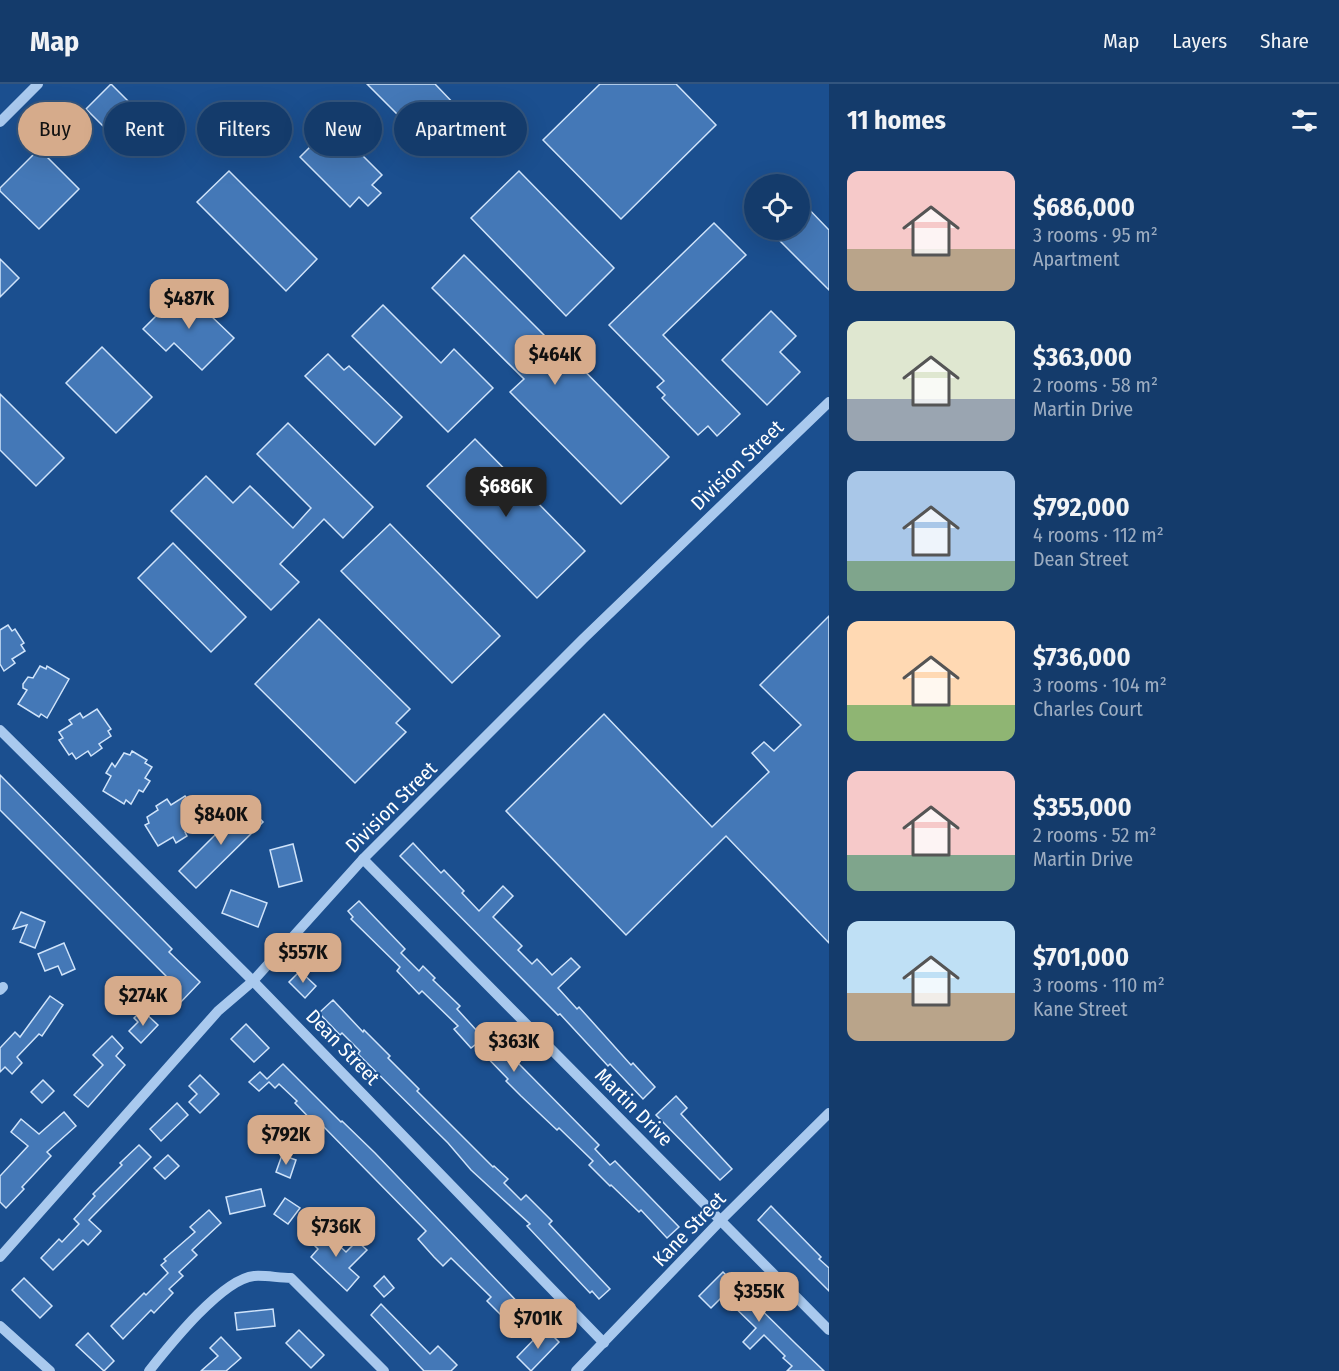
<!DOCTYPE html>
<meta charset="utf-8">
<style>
body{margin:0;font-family:"Fira Sans Condensed",sans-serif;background:#1d4271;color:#f1f3f6;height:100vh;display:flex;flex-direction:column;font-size:22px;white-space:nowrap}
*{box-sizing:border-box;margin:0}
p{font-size:20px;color:#9dadc1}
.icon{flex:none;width:33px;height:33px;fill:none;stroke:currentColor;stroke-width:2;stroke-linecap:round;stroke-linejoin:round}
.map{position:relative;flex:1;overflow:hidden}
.panel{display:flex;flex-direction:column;background:#143b6b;width:510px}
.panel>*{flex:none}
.banner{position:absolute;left:18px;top:18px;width:570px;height:54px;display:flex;gap:12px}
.controls{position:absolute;left:744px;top:90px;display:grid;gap:12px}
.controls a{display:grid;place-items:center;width:66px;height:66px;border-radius:50%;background:#143b6b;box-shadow:0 6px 24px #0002,0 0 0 2px #33557e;font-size:30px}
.price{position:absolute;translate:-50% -51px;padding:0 14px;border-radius:12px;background:#d6ab8b;color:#111;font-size:20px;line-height:39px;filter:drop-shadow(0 2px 3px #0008)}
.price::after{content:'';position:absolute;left:50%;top:36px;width:18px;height:14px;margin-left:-9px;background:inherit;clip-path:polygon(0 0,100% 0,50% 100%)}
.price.on{background:#222;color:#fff}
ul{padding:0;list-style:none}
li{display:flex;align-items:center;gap:18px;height:150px;padding:0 18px}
li span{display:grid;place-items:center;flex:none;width:168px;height:120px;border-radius:12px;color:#555}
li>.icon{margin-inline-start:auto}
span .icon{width:72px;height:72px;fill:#fffc;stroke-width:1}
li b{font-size:26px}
h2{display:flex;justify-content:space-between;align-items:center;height:72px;padding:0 18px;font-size:26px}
.tag{padding:0 21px;border-radius:27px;background:#143b6b;box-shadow:0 6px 24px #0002,0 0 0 2px #33557e;font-size:21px;line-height:54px}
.tag.on{background:#d6ab8b;color:#111}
header{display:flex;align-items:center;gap:36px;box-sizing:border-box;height:84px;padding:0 30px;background:#143b6b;border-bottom:2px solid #33557e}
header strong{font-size:28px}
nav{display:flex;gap:33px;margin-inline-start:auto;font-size:21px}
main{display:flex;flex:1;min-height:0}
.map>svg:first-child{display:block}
.building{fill:#4478b7;stroke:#cfe3fa;stroke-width:1.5}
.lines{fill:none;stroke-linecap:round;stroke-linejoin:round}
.minor{stroke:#a9c9ee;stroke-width:10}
.labels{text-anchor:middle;stroke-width:4.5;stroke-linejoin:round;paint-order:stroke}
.street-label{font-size:20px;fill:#fff;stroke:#1b4f8f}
</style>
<header>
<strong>Map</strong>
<nav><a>Map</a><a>Layers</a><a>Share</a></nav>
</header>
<main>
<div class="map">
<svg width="829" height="1287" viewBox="0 0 829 1287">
<rect width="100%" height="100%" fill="#1b4f8f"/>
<g class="building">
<path d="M111 0 148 37 123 62 86 25Z"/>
<path d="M367 0H435L457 23 423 56Z"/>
<path d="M600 0H676L716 41 621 135 543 56Z"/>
<path d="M332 41 382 91 372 101 381 109 368 122 359 113 350 123 300 73Z"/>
<path d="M39 65 79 105 39 145 0 107V104Z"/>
<path d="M229 87 317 175 286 207 197 118Z"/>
<path d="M519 87 614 184 566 232 471 134Z"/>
<path d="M800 116 829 146V206L769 146H800Z"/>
<path d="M714 139 746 171 663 251 740 330 717 352 708 342 698 351 662 314 665 311 657 303 664 297 609 241Z"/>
<path d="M464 171 556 263 559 261 669 373 621 420 510 308 524 295 432 204Z"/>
<path d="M0 175 19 194 0 213Z"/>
<path d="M183 205 234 254 202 286 174 259 166 267 143 245Z"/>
<path d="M383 221 441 279 454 265 493 304 448 348 352 252Z"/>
<path d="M771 227 796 252 780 268 800 288 767 321 722 276Z"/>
<path d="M102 263 152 313 116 349 66 299Z"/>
<path d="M328 270 344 286 349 282 402 333 375 361 305 292Z"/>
<path d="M0 310 64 374 36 402 0 366Z"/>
<path d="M288 339 373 423 343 454 324 435 280 480 299 498 271 526 171 427 206 392 233 419 250 402 293 444 311 424 257 370Z"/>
<path d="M475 355 585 467 537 514 427 402Z"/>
<path d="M390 440 500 552 452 599 341 487Z"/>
<path d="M173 459 246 533 211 568 138 494Z"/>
<path d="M829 532V859L726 752 626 851 506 727 604 630 712 743 769 688 752 669 764 658 774 667 801 641 760 601Z"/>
<path d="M319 535 410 625 396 639 406 648 355 699 255 600Z"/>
<path d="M8 541 12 547 15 545 24 559 21 561 25 567 12 575 15 579 4 587 0 580V546Z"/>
<path d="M40 582 46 585 47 582 69 595 47 634 41 630 39 633 18 620 27 606 23 604V600L28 593 33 594Z"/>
<path d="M97 625 111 645 108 647 111 652 99 660 102 664 91 672 88 667 76 675 72 669 69 671 59 656 63 654 59 648 72 640 69 636 80 629 83 634Z"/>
<path d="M132 667 147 676 145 679 152 683 145 694 150 697 143 708 139 706 131 720 126 716 124 720 103 707 111 692 106 689 112 679 115 683 124 669 130 671Z"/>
<path d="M0 691 172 865 169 868 200 898 179 920 161 902 168 894 0 726Z"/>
<path d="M185 712 198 732 194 735 197 740 185 748 187 752 176 759 173 753 158 762 145 741 149 739 147 733 158 726 156 722 167 715 171 721Z"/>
<path d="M246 720 263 738 196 804 179 787Z"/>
<path d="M413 759 441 789 444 786 464 807 462 809 479 827 503 802 513 812 493 833 522 862 518 866 532 880 537 875 552 891 571 874 580 883 558 904 577 925 579 923 631 981 633 979 655 1003 643 1015 610 980 608 982 560 930 558 931 400 772Z"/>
<path d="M293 760 302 797 279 803 270 766Z"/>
<path d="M231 806 267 819 258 843 222 829Z"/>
<path d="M359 817 405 865 401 869 419 887 423 882 435 894 433 896 460 922 457 925 488 959 493 954 521 982 599 1061 595 1065 610 1081 615 1077 679 1143 667 1154 641 1126 639 1128 611 1101 610 1102 589 1081 593 1077 559 1044 557 1046 521 1012 506 997 508 995 475 961 471 964 454 945 458 942 422 907 419 910 397 887 400 883 351 835 353 833 348 827Z"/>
<path d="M21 828 45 838 35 864 20 858 27 841 13 845Z"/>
<path d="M64 859 75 885 62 891 58 882 45 887 38 870Z"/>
<path d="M300 887 316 902 305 914 289 898Z"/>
<path d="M50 912 63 921 42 952 39 950 17 973 22 979 12 990 5 983 0 988V964L15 948 20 953Z"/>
<path d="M333 916 363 948 364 946 390 972 388 974 419 1005 417 1007 493 1083 494 1082 508 1095 504 1099 521 1116 526 1111 552 1137 549 1140 610 1205 599 1215 592 1207 590 1209 527 1142 530 1140 471 1086 448 1059 358 970 360 967 342 949 340 951 319 929Z"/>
<path d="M142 926 158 941 141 959 129 947 138 938 134 934Z"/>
<path d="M246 940 269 964 254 978 231 955Z"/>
<path d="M112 952 123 964 116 972 125 981 88 1023 74 1011 103 981 93 971Z"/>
<path d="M283 980 341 1038 342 1037 375 1069 527 1228 513 1243 487 1217 491 1213 451 1174 443 1182 434 1173 418 1155 426 1147 322 1041 319 1044 295 1019 297 1017 279 1000 275 1004 269 998 259 1007 249 998 260 988 267 995Z"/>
<path d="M200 991 219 1010 200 1029 189 1018 197 1010 189 1002Z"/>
<path d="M43 996 54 1007 42 1019 31 1008Z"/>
<path d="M676 1012 687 1024 681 1030 732 1085 720 1096 656 1031Z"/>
<path d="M177 1019 188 1031 161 1057 150 1045Z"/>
<path d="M64 1028 76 1042 47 1068 51 1072 22 1103 24 1105 6 1124 0 1118V1092L28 1062 11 1048 21 1035 39 1050Z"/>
<path d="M139 1061 151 1073 89 1136 101 1147 88 1161 83 1156 53 1186 41 1174 59 1155 62 1158 79 1140 74 1135 95 1112 93 1110 122 1081 120 1079Z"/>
<path d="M168 1071 179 1082 165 1095 154 1084Z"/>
<path d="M282 1071 296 1076 290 1094 276 1088Z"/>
<path d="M261 1105 265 1122 230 1130 226 1113Z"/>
<path d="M285 1114 300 1124 288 1140 274 1130Z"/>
<path d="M771 1122 821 1173 819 1175 829 1184V1207L758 1136Z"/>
<path d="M209 1126 221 1139 192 1166 197 1171 179 1188 183 1192 169 1205 173 1209 154 1229 151 1226 123 1255 111 1242 144 1209 146 1211 168 1189 161 1181 166 1177 164 1175 195 1148 190 1143Z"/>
<path d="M319 1143 346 1168 357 1157 367 1166 349 1184 359 1193 347 1207 311 1173 318 1165 308 1155Z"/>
<path d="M723 1188 796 1260 824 1287H787L792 1282 783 1274 785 1272 764 1251 750 1265 743 1258 756 1244 723 1212 711 1224 699 1212Z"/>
<path d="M384 1192 394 1204 384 1213 374 1202Z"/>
<path d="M24 1194 52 1222 40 1234 12 1206Z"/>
<path d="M381 1220 430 1270 438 1262 457 1281 451 1287H424L371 1231Z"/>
<path d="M273 1225 275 1242 237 1246 235 1229Z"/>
<path d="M545 1244 559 1258 531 1287 517 1273Z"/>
<path d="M299 1246 324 1271 311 1284 286 1259Z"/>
<path d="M88 1249 114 1277 104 1287 76 1261Z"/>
<path d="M221 1253 241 1274 226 1287H201L218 1272 210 1264Z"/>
</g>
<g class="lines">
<g class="minor">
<path d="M0 38 38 0"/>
<path d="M0 646 253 897 604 1259"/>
<path d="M363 775 829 1246"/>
<path d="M0 906 3 903"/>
<path d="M0 1173 218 927 253 897 363 775 583 555 829 318"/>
<path d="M0 1242 50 1287"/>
<path d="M149 1287C169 1262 222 1195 254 1192 265 1191 279 1194 291 1194L384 1287"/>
<path d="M576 1287 721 1136 829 1029"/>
</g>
</g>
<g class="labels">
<g class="street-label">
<text transform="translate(737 381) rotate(-44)" y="7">Division Street</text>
<text transform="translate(391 723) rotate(-45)" y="7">Division Street</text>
<text transform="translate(343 963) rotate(46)" y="7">Dean Street</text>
<text transform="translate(634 1023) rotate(45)" y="7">Martin Drive</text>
<text transform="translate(689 1145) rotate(-46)" y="7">Kane Street</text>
</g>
</g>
</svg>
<div class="controls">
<a><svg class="icon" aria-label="locate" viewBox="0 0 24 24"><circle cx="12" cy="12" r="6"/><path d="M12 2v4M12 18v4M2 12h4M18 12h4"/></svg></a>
</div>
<b class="price" style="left:189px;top:246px">$487K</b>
<b class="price" style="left:555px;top:302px">$464K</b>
<b class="price on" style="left:506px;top:434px">$686K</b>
<b class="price" style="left:221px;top:762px">$840K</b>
<b class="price" style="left:303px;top:900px">$557K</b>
<b class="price" style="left:143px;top:943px">$274K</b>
<b class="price" style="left:514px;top:989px">$363K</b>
<b class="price" style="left:286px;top:1082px">$792K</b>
<b class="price" style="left:336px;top:1174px">$736K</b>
<b class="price" style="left:759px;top:1239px">$355K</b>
<b class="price" style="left:538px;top:1266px">$701K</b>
<div class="banner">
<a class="tag on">Buy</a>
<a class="tag">Rent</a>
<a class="tag">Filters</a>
<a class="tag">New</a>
<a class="tag">Apartment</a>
</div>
</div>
<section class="panel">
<h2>11 homes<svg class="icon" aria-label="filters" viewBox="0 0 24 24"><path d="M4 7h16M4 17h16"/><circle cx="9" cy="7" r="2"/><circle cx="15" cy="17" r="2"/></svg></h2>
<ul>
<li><span style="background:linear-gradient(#f6c9c9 65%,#b9a48a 0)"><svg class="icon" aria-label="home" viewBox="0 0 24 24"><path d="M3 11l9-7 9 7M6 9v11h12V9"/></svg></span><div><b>$686,000</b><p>3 rooms · 95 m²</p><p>Apartment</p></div></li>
<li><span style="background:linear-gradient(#dfe7d0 65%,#9aa5b1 0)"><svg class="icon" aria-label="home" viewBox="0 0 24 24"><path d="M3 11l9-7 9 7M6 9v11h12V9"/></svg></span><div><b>$363,000</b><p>2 rooms · 58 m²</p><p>Martin Drive</p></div></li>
<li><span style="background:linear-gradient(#a9c7e8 75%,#7fa58c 0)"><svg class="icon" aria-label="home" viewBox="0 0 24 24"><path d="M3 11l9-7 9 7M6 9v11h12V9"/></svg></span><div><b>$792,000</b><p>4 rooms · 112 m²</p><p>Dean Street</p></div></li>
<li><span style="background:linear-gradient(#ffd9b3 70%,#8fb573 0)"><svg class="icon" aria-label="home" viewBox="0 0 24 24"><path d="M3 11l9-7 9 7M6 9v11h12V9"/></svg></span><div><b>$736,000</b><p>3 rooms · 104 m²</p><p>Charles Court</p></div></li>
<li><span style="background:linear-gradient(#f6c9c9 70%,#7fa58c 0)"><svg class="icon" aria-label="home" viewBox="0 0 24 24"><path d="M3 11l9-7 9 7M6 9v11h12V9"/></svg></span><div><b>$355,000</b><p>2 rooms · 52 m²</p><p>Martin Drive</p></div></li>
<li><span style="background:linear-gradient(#bfe0f5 60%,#b9a48a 0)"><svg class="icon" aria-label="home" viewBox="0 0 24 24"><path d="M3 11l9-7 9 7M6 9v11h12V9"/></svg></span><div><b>$701,000</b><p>3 rooms · 110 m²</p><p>Kane Street</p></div></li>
</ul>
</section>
</main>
